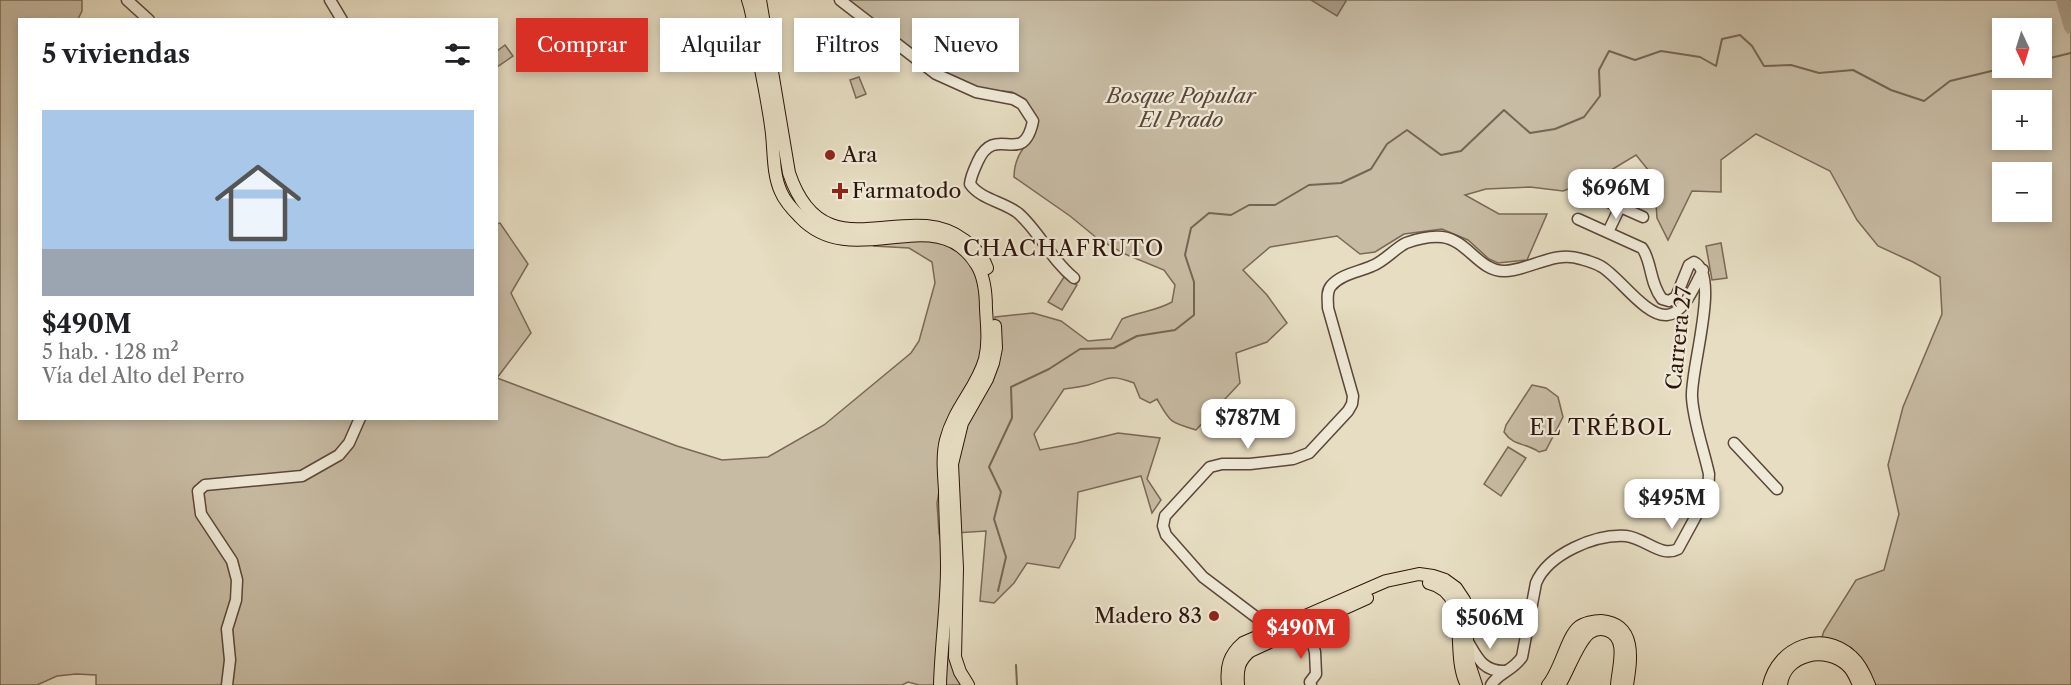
<!DOCTYPE html>
<html lang="es">
<meta charset="utf-8">
<style>
body{margin:0;font-family:"Libre Caslon Text",serif;background:#f2f2f2;color:#202124;height:100vh;display:flex;flex-direction:column;font-size:22px;white-space:nowrap}
*{box-sizing:border-box;margin:0}
p{font-size:20px;color:#757577}
.icon{flex:none;width:33px;height:33px;fill:none;stroke:currentColor;stroke-width:2;stroke-linecap:round;stroke-linejoin:round}
.map{position:relative;flex:1;overflow:hidden}
.details{position:absolute;left:18px;top:18px;width:480px;height:402px;display:flex;flex-direction:column;background:#fff;border-radius:0px;box-shadow:0 3px 9px #0003}
.details>*{flex:none}
.top-card{position:absolute;left:516px;top:18px;width:570px;height:54px;display:flex;gap:12px}
.needle{width:39px;rotate:176deg}
.fabs{position:absolute;left:1992px;top:18px;display:grid;gap:12px}
.fabs a{display:grid;place-items:center;width:60px;height:60px;border-radius:0px;background:#fff;box-shadow:0 3px 9px #0003;font-size:30px}
.price{position:absolute;translate:-50% -51px;padding:0 14px;border-radius:12px;background:#fff;color:#222;font-size:20px;line-height:39px;filter:drop-shadow(0 2px 3px #0008)}
.price::after{content:'';position:absolute;left:50%;top:36px;width:18px;height:14px;margin-left:-9px;background:inherit;clip-path:polygon(0 0,100% 0,50% 100%)}
.price.current{background:#d93025;color:#fff}
ul{padding:0;list-style:none}
li{display:grid;align-content:center;gap:12px;height:318px;padding:0 24px}
li+li{border-top:2px solid #e0e0e0}
li span{display:grid;place-items:center;height:186px;border-radius:0px;color:#555}
li>.icon{margin-inline-start:auto}
span .icon{width:108px;height:108px;fill:#fffc;stroke-width:1}
li b{font-size:26px}
h2{display:flex;justify-content:space-between;align-items:center;height:72px;padding:0 24px;font-size:26px}
.tag{padding:0 21px;border-radius:0px;background:#fff;box-shadow:0 3px 9px #0003;font-size:21px;line-height:54px}
.tag.current{background:#d93025;color:#fff}
.map>svg:first-child{display:block}
.green{fill:#c7bba3;stroke:#7a6856;stroke-width:1.5;fill-rule:evenodd}
.water{fill:#a79983;stroke:#766453;stroke-width:1.5}
.lines{fill:none;stroke-linecap:round;stroke-linejoin:round}
.stream{stroke:#766453;stroke-width:2}
.river{stroke:#a79983;stroke-width:14}
.minor-casing{stroke:#5b4638;stroke-width:13}
.major-casing{stroke:#2d140a;stroke-width:14}
.minor{stroke:#efe9d7;stroke-width:10}
.major{stroke:#e6ddc2;stroke-width:12}
.poi-dot{fill:#8f2418;stroke:#efe9d7;stroke-width:2}
.labels{text-anchor:middle;stroke-width:4.5;stroke-linejoin:round;paint-order:stroke}
.park-label{font-size:21px;font-style:italic;fill:#5b4638;stroke:#efe9d7}
.poi-label{font-size:21px;fill:#2d140a;stroke:#efe9d7;text-anchor:start}
.street-label{font-size:21px;fill:#2d140a;stroke:#efe9d7}
.neighbourhood-label{font-size:22px;letter-spacing:1.5px;fill:#2d140a;stroke:#efe9d7}
</style>
<div class="map">
<svg width="2071" height="685" viewBox="0 0 2071 685">
<rect width="100%" height="100%" fill="#e6ddc2"/>
<filter id="stains"><feTurbulence type="fractalNoise" baseFrequency=".00333" numOctaves="4"/><feColorMatrix values="0 0 0 0 .2 0 0 0 0 .09 0 0 0 0 .02 0 0 0 .5 -.17"/></filter>
<radialGradient id="worn" r=".72"><stop offset=".6" stop-color="#630" stop-opacity="0"/><stop offset="1" stop-color="#630" stop-opacity=".3"/></radialGradient>
<g class="green">
<path d="M0 0H82V11L78 19 20 20V418H496V224L500 223 528 264 511 293 531 333 497 378 677 446 722 460 768 457 824 425 911 353 919 341 935 283 932 262 909 248 873 246 900 236H939L978 266 988 345 944 463 937 503 939 533 947 568 939 685H919L908 682 902 685H96V675L76 674 57 676 37 685H0Z"/>
<path d="M845 0H2071V685H1869L1820 643 1824 631 1856 580 1884 570 1899 514 1888 465 1903 407 1942 314 1940 277 1913 262 1878 246 1857 220 1830 171 1756 134 1721 160V192L1692 191 1668 240 1657 218 1654 177 1636 155 1598 178 1563 191 1530 187 1486 189 1465 195 1499 214H1547L1527 260 1498 263 1489 259 1468 240 1442 229 1404 234 1375 252 1360 254 1337 236 1270 247 1243 270 1267 295 1287 323 1267 342 1236 353 1240 383 1196 430C1169 422 1171 423 1157 399L1150 403 1140 398 1134 383C1109 374 1111 378 1088 385 1080 387 1072 388 1064 389L1034 434 1040 450 1077 443 1118 433 1160 438 1147 479 1161 500 1152 513 1141 476 1078 492 1075 538 1059 568 1027 563 1014 583 994 603 980 601 986 531 955 533 956 444 996 348 995 317 1033 313 1061 321 1088 341 1111 339 1122 319C1140 311 1154 312 1172 302L1175 285 1164 270 1125 254 1098 239 1070 216 1014 177C1014 159 1022 149 1033 136L1025 100 1012 92 981 89 954 77 910 50ZM2002 28H2042V68H2002ZM2002 100H2042V140H2002ZM2002 172H2042V212H2002Z"/>
<path d="M505 45 513 56 497 67V51Z"/>
<path d="M859 77 866 94 856 98 850 80Z"/>
<path d="M1721 243 1727 278 1712 280 1706 246Z"/>
<path d="M1064 277 1077 285 1062 310 1048 302Z"/>
<path d="M1532 385 1546 388 1558 397 1563 417 1546 450 1539 452C1525 442 1514 447 1504 432L1506 425Z"/>
<path d="M1508 447 1526 458 1501 496 1484 484Z"/>
<path d="M950 624 964 685H945Z"/>
</g>
<path class="water" d="M1311 0H1345L1346 1 1337 16Z"/>
<g class="lines">
<g class="stream">
<path d="M2042 60 2071 53"/>
<path d="M998 591 1006 557 994 519 1001 492 989 467 1012 418 1011 387 1049 369 1080 349 1114 348 1137 336 1175 330 1194 315V282L1185 255 1191 228 1209 213 1231 215 1249 205H1275L1309 185 1341 183 1371 169 1387 144 1407 130 1441 155 1461 151 1504 110 1530 133 1555 129 1584 117 1600 96 1599 70 1609 51 1635 60 1661 51 1700 57 1716 66 1722 39 1740 35 1752 46 1764 66 1791 65 1819 73 1853 70 1891 90 1924 101 1950 81 2004 68"/>
<path d="M1016 665 1017 685"/>
</g>
<path class="river" d="M2063 0 2071 27"/>
<defs>
<g id="minor">
<path d="M127 0 149 20"/>
<path d="M330 0 342 20"/>
<path d="M840 0 936 74 976 92 1013 99 1022 104 1033 121C1023 169 996 122 978 161 975 168 971 175 970 184 980 199 1004 202 1018 213 1040 232 1051 260 1074 278"/>
<path d="M1600 198 1643 217"/>
<path d="M1611 203 1622 179 1645 189"/>
<path d="M1608 232 1620 207"/>
<path d="M1734 443 1777 489"/>
<path d="M1307 625 1315 652 1316 674 1310 682 1311 685"/>
<path d="M1273 630 1203 577 1166 535 1163 526 1165 516 1210 467 1222 464H1250L1293 459 1309 453 1348 411 1352 404 1353 396 1328 308C1328 300 1326 292 1331 286 1341 274 1359 272 1372 266 1385 261 1394 249 1406 243 1417 239 1431 236 1442 237 1468 240 1479 272 1505 271 1530 270 1555 250 1581 259 1588 261 1596 263 1602 267 1620 278 1646 317 1667 315 1684 314 1696 283 1703 270"/>
<path d="M1467 640C1477 657 1483 672 1505 671"/>
<path d="M227 685 230 660 227 629 236 600 237 580 232 561 201 514 198 491 205 485 302 476 339 455 349 443 360 418"/>
<path d="M1491 685C1499 672 1513 671 1522 657L1536 583C1548 554 1595 534 1626 536 1645 538 1661 558 1678 549L1708 494 1709 474C1704 451 1693 420 1692 397 1690 370 1721 275 1694 262L1689 265 1676 297 1669 301 1662 299C1649 282 1652 261 1642 248L1578 219"/>
</g>
<g id="major">
<path d="M748 0C754 17 755 36 758 54 763 80 769 107 772 134 774 153 773 175 781 192 785 202 793 210 800 217 854 274 936 198 977 265 985 278 986 295 986 309 987 326 989 343 985 359 977 388 954 408 946 440 942 456 944 474 945 490 945 516 947 542 947 567 947 606 941 646 940 685"/>
<path d="M760 0 789 173C824 277 906 196 964 240 974 247 983 256 987 268"/>
<path d="M1429 583C1474 594 1449 651 1467 685"/>
<path d="M1561 682C1569 668 1578 642 1589 633 1594 629 1601 628 1607 630 1629 637 1618 668 1617 685"/>
<path d="M968 685 960 672 955 657 957 568 952 464 962 423 987 379 993 363 996 348 995 326"/>
<path d="M1228 685C1226 667 1229 655 1243 643L1386 581 1419 574 1433 576 1445 580 1456 588 1464 600 1467 612V639L1469 664 1476 685"/>
<path d="M1238 685C1237 670 1238 661 1250 651L1367 598"/>
<path d="M1548 685C1561 670 1567 636 1579 627 1584 623 1594 621 1601 621 1637 624 1631 660 1627 685"/>
<path d="M1769 685C1778 647 1822 629 1852 657 1860 664 1865 675 1869 685"/>
<path d="M1781 685C1784 654 1826 645 1847 665 1853 670 1856 678 1859 685"/>
</g>
</defs>
<use href="#minor" class="minor-casing"/>
<use href="#major" class="major-casing"/>
<use href="#minor" class="minor"/>
<use href="#major" class="major"/>
</g>
<g class="poi-dot">
<circle cx="830" cy="155" r="6"/>
<path d="M837 182h6v6h6v6h-6v6h-6v-6h-6v-6h6z"/>
<circle cx="1214" cy="616" r="6"/>
</g>
<g class="labels">
<g class="park-label">
<text x="1181" y="103">Bosque Popular<tspan x="1181" dy="24">El Prado</tspan></text>
</g>
<g class="poi-label">
<text x="842" y="162">Ara</text>
<text x="852" y="198">Farmatodo</text>
<text x="1202" y="623" text-anchor="end">Madero 83</text>
</g>
<g class="street-label">
<text transform="translate(1679 338) rotate(-84)" y="7">Carrera 27</text>
</g>
<g class="neighbourhood-label">
<text x="1064" y="256">CHACHAFRUTO</text>
<text x="1601" y="435">EL TRÉBOL</text>
</g>
</g>
<rect width="100%" height="100%" filter="url(#stains)"/>
<rect width="100%" height="100%" fill="url(#worn)"/>
</svg>
<div class="fabs">
<a><svg class="needle" viewBox="-14 -14 28 28"><path d="M0-13l5 13h-10z" fill="#e53935"/><path d="M0 13l5-13h-10z" fill="#757577"/></svg></a>
<a>+</a>
<a>−</a>
</div>
<b class="price" style="left:1616px;top:220px">$696M</b>
<b class="price" style="left:1248px;top:450px">$787M</b>
<b class="price" style="left:1672px;top:530px">$495M</b>
<b class="price" style="left:1490px;top:650px">$506M</b>
<b class="price current" style="left:1301px;top:660px">$490M</b>
<div class="top-card">
<a class="tag current">Comprar</a>
<a class="tag">Alquilar</a>
<a class="tag">Filtros</a>
<a class="tag">Nuevo</a>
</div>
<section class="details">
<h2>5 viviendas<svg class="icon" aria-label="filters" viewBox="0 0 24 24"><path d="M4 7h16M4 17h16"/><circle cx="9" cy="7" r="2"/><circle cx="15" cy="17" r="2"/></svg></h2>
<ul>
<li><span style="background:linear-gradient(#a9c7e8 75%,#9aa5b1 0)"><svg class="icon" aria-label="home" viewBox="0 0 24 24"><path d="M3 11l9-7 9 7M6 9v11h12V9"/></svg></span><div><b>$490M</b><p>5 hab. · 128 m²</p><p>Vía del Alto del Perro</p></div></li>
</ul>
</section>
</div>
